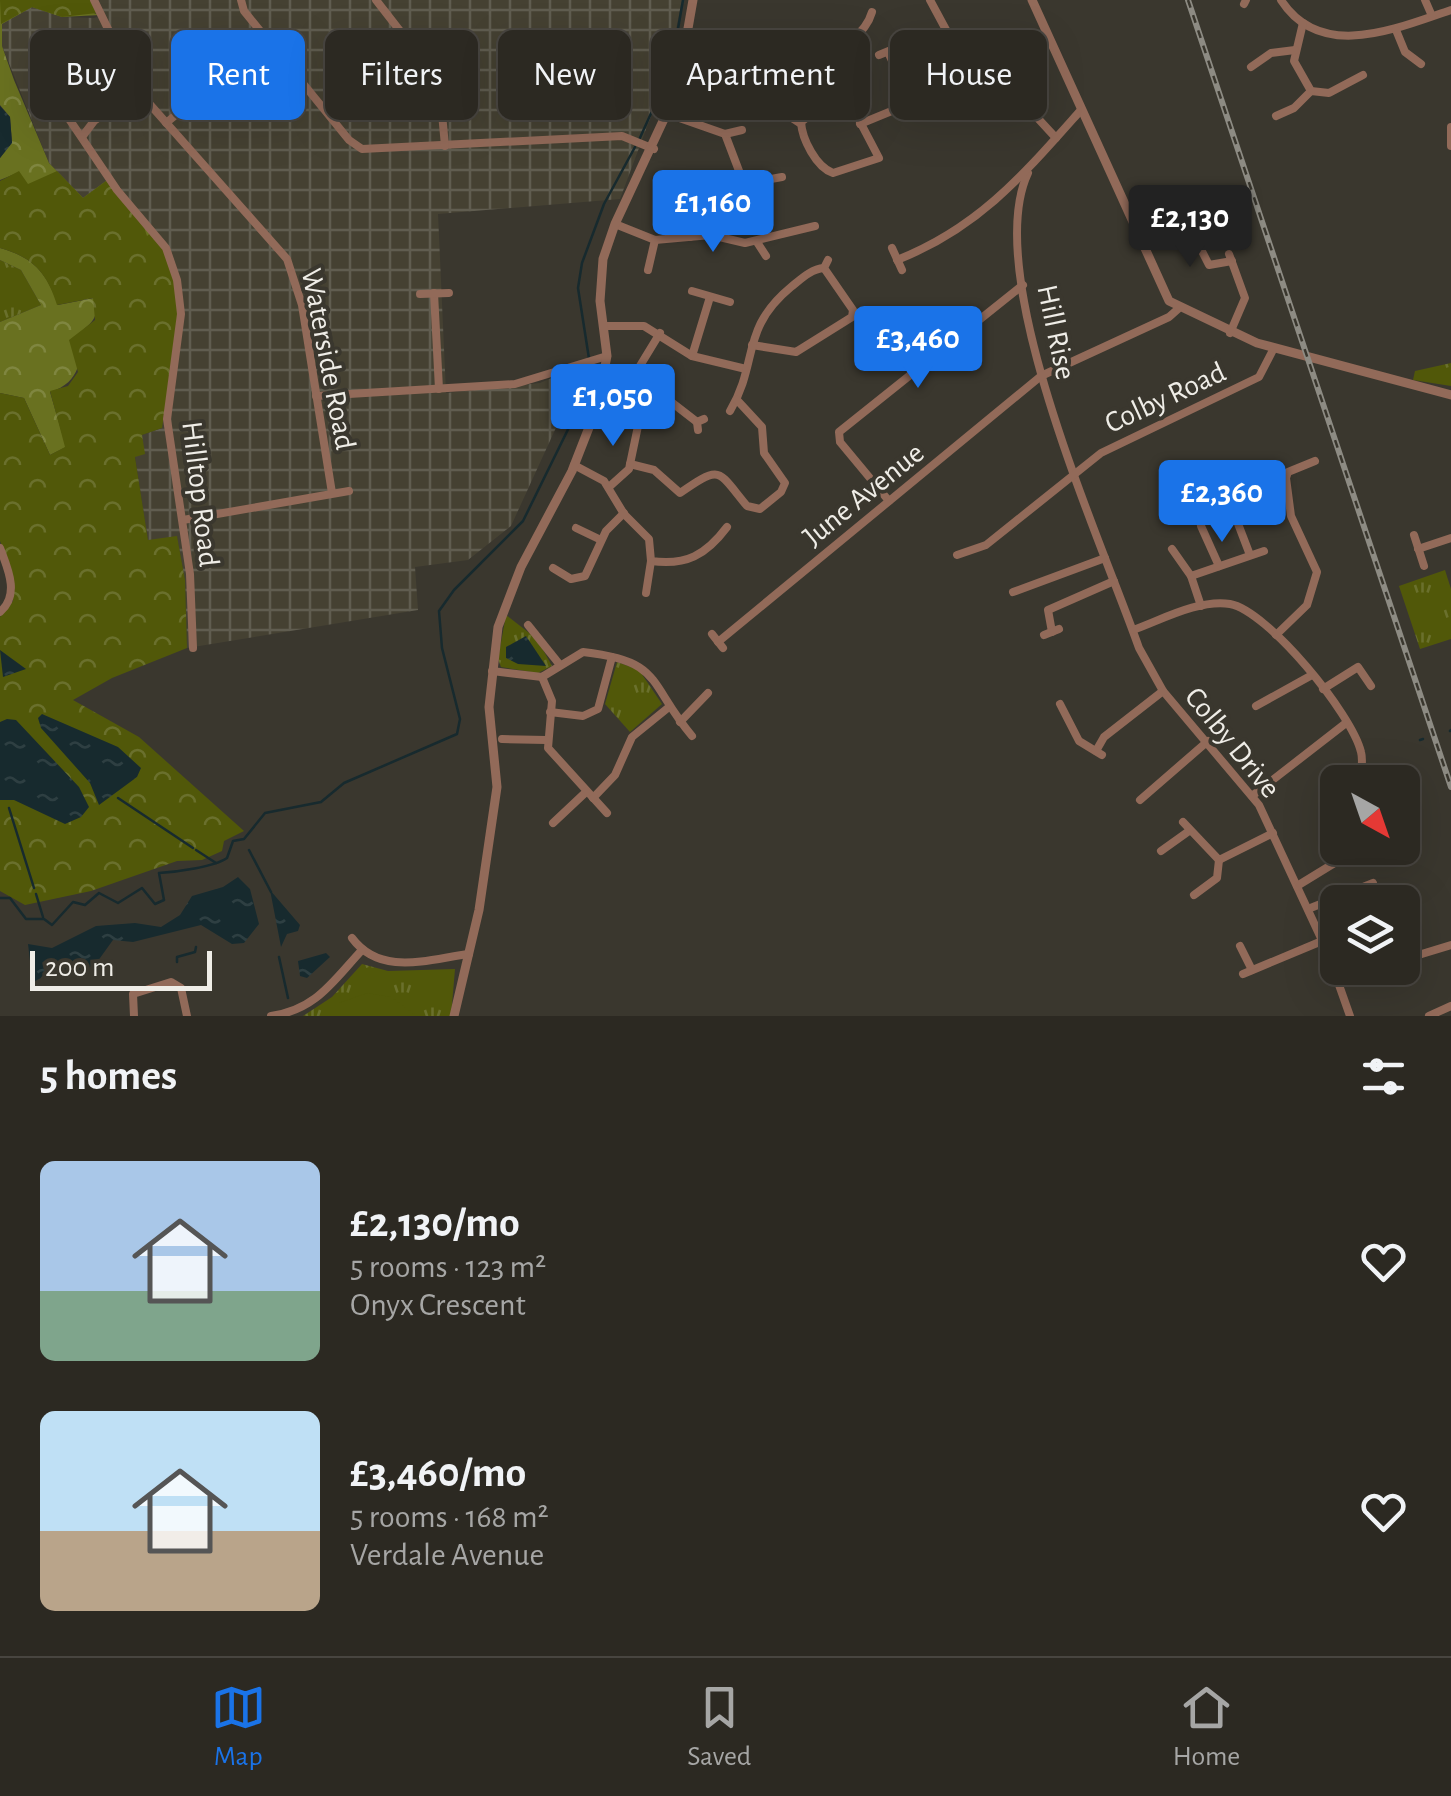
<!DOCTYPE html>
<meta charset="utf-8">
<style>
body{margin:0;font-family:"Alegreya Sans",sans-serif;background:#38352f;color:#f1f3f6;height:100vh;display:flex;flex-direction:column;font-size:38px;white-space:nowrap}
*{box-sizing:border-box;margin:0}
p{font-size:32px;color:#a6a6a5}
.icon{flex:none;width:55px;height:55px;fill:none;stroke:currentColor;stroke-width:2;stroke-linecap:round;stroke-linejoin:round}
.map{position:relative;height:1016px;overflow:hidden}
.details{display:flex;flex-direction:column;background:#2c2922;flex:1}
.details>*{flex:none}
.top-card{position:absolute;left:30px;top:30px;width:1392px;height:90px;display:flex;gap:20px}
.needle{width:65px;rotate:140deg}
.buttons{position:absolute;left:1320px;top:765px;display:grid;gap:20px}
.buttons a{display:grid;place-items:center;width:100px;height:100px;border-radius:15px;background:#2c2922;box-shadow:0 10px 40px #0002,0 0 0 2px #484540;font-size:50px}
.scale{position:absolute;left:30px;bottom:25px;width:182px;box-sizing:border-box;padding-left:10px;border:5px solid #efede7;border-top:0;font-size:28px;line-height:35px;white-space:nowrap;color:#efede7;-webkit-text-stroke:8px #3a372e;paint-order:stroke}
.price{position:absolute;translate:-50% -85px;padding:0 22px;border-radius:10px;background:#1a73e8;color:#fff;font-size:32px;line-height:65px;filter:drop-shadow(0 2px 5px #0008)}
.price::after{content:'';position:absolute;left:50%;top:60px;width:30px;height:22px;margin-left:-15px;background:inherit;clip-path:polygon(0 0,100% 0,50% 100%)}
.price.on{background:#222;color:#fff}
ul{padding:0;list-style:none}
li{display:flex;align-items:center;gap:30px;height:250px;padding:0 40px}
li span{display:grid;place-items:center;flex:none;width:280px;height:200px;border-radius:15px;color:#555}
li>.icon{margin-inline-start:auto}
span .icon{width:120px;height:120px;fill:#fffc;stroke-width:1}
li b{font-size:42px}
h2{display:flex;justify-content:space-between;align-items:center;height:120px;padding:0 40px;font-size:42px}
.chip{padding:0 35px;border-radius:15px;background:#2c2922;box-shadow:0 10px 40px #0002,0 0 0 2px #484540;font-size:35px;line-height:90px}
.chip.on{background:#1a73e8;color:#fff}
.tabs{display:flex;justify-content:space-around;align-items:center;height:140px;border-top:2px solid #484540;background:#2c2922;font-size:28px;color:#a6a6a5}
.tabs a{display:grid;justify-items:center;gap:5px}
.tabs .on{color:#1a73e8}
.map>svg:first-child{display:block}
.industrial{fill:url(#industrial-grid)}
.grass{fill:url(#grass-tufts)}
.forest{fill:url(#forest-crowns)}
.park{fill:url(#park-crowns)}
.garden{fill:#515809}
.water{fill:url(#water-ripples)}
.lines{fill:none;stroke-linecap:round;stroke-linejoin:round}
.stream{stroke:#172a2e;stroke-width:2.5}
.minor{stroke:#926a59;stroke-width:8}
.tertiary{stroke:#926a59;stroke-width:9}
.rail-casing{stroke:#8d8b83;stroke-width:6}
.rail{stroke:#3a372e;stroke-width:2.5;stroke-dasharray:8;stroke-linecap:butt}
.labels{text-anchor:middle;stroke-width:8;stroke-linejoin:round;paint-order:stroke}
.street-label{font-size:30px;fill:#efede7;stroke:#3a372e}
</style>
<div class="map">
<svg width="1451" height="1016" viewBox="0 0 1451 1016">
<defs>
<pattern id="industrial-grid" width="8" height="8" patternUnits="userSpaceOnUse" patternTransform="scale(2.5)"><rect width="8" height="8" fill="#454132"/><path d="M0 4h8M4 0v8" fill="none" stroke="#605d50"/></pattern>
<pattern id="grass-tufts" width="24" height="20" patternUnits="userSpaceOnUse" patternTransform="scale(2.5)"><rect width="24" height="20" fill="#515809"/><path d="M3 7l-1-3M5 7V3M7 7l1-3M15 17l-1-3M17 17v-4M19 17l1-3" fill="none" stroke="#6a702d"/></pattern>
<pattern id="forest-crowns" width="20" height="18" patternUnits="userSpaceOnUse" patternTransform="scale(2.5)"><rect width="20" height="18" fill="#697120"/><path d="M2 6a3 3 0 1 1 6 0M12 15a3 3 0 1 1 6 0" fill="none" stroke="#7f8640"/></pattern>
<pattern id="park-crowns" width="20" height="18" patternUnits="userSpaceOnUse" patternTransform="scale(2.5)"><rect width="20" height="18" fill="#515809"/><path d="M2 6a3 3 0 1 1 6 0M12 15a3 3 0 1 1 6 0" fill="none" stroke="#6a702d"/></pattern>
<pattern id="water-ripples" width="26" height="14" patternUnits="userSpaceOnUse" patternTransform="scale(2.5)"><rect width="26" height="14" fill="#172a2e"/><path d="M2 4q2-2 4 0t4 0M15 11q2-2 4 0t4 0" fill="none" stroke="#2e3f42"/></pattern>
</defs>
<rect width="100%" height="100%" fill="#3a372e"/>
<path class="industrial" d="M99 0H682L667 73 620 199 438 214 446 393 540 383 577 367 576 384 511 526 468 560 415 567 418 610 187 648 185 580 177 537 148 541 135 456 142 435 162 428 173 333 168 254 107 181 83 199 49 163 2 46 1 24 32 7 62 17 94 18 105 15Z"/>
<g class="grass">
<path d="M0 260 21 270 41 305 0 322Z"/>
<path d="M1451 363V386L1413 380 1415 371Z"/>
<path d="M1445 570 1451 589V639L1420 649 1399 586Z"/>
<path d="M506 615 537 639 552 666 538 673 501 667 498 659Z"/>
<path d="M617 662 639 670 662 704 630 732 605 704Z"/>
<path d="M362 964 388 971 455 969 451 1016H303L332 997Z"/>
</g>
<g class="forest">
<path d="M0 0H50L100 15 62 17 32 7 2 24V46L14 80 49 163 83 198 106 181 142 229 150 227 181 305 163 391 17 173 0 180V158L12 142 10 117 0 105Z"/>
<path d="M0 248C33 257 47 273 58 305L94 298C98 314 96 319 84 329 80 359 82 382 50 392L66 447 50 455 24 398 0 393V322L41 305 21 270 0 260Z"/>
</g>
<g class="park">
<path d="M0 0H93L97 13 62 17 32 7 1 24Z"/>
<path d="M19 171 28 184 57 171 83 198 106 181 140 215 147 236 153 231 168 254 181 305 162 428 142 435 145 454 135 457 148 540 177 536 185 580 187 648 112 678 73 700 139 737 244 831 224 841 222 851 202 860 177 861 91 891 25 905 0 891V617L13 601 11 569 0 541V393L24 398 50 455 65 447 50 391 68 386 78 372 69 340 95 320 93 298 57 305C47 273 33 257 0 248V181Z"/>
</g>
<path class="garden" d="M367 993 391 997 417 1016H325L339 1003Z"/>
<g class="water">
<path d="M0 106 10 117 12 143 0 158Z"/>
<path d="M526 636 546 666 518 664 506 658V647Z"/>
<path d="M0 650 26 669 3 677Z"/>
<path d="M42 714 118 747 141 768 137 777 99 805 90 783 41 728 38 718Z"/>
<path d="M7 719 16 720 79 787 89 807 81 817 65 824 14 800H0V722Z"/>
<path d="M238 877 250 889 259 924 244 943 232 944 201 925 133 942 113 940 95 965 80 971 59 969 35 981 32 978 28 944 52 948 96 926 135 923 161 927 180 915 192 896 223 887Z"/>
<path d="M270 890 300 925 298 931 287 934 281 947Z"/>
<path d="M326 953 330 957 307 978 300 976 298 961Z"/>
</g>
<g class="lines">
<g class="stream">
<path d="M639 140 671 69 683 0"/>
<path d="M1450 731 1451 730"/>
<path d="M1420 740 1423 739"/>
<path d="M118 798 193 848"/>
<path d="M9 808 34 888"/>
<path d="M196 850 216 863"/>
<path d="M249 850 271 892"/>
<path d="M36 894 43 917"/>
<path d="M0 898H10L26 919H44L52 925 73 902 85 905 99 893 118 903 142 888 155 904 164 900 159 873C176 872 214 867 227 858L233 841 244 839 265 813 321 802 344 783 457 734 460 719 442 648 439 611 454 590 523 521 581 403 590 365 578 288 582 263 604 204 635 147"/>
<path d="M279 957 288 998"/>
<path d="M177 962V957L195 952 196 947"/>
</g>
<g class="minor">
<path d="M94 0 138 91 287 259 302 305 332 493"/>
<path d="M241 0 244 11 349 140 362 149 622 136 654 149"/>
<path d="M376 0 439 81 445 146"/>
<path d="M930 0 972 78"/>
<path d="M1281 0C1321 62 1397 28 1451 10"/>
<path d="M1425 0 1432 16"/>
<path d="M1244 4 1246 0"/>
<path d="M1303 23 1294 61 1311 91 1329 93 1363 75"/>
<path d="M1396 30 1405 52 1421 64"/>
<path d="M888 52 910 100"/>
<path d="M879 55 896 48"/>
<path d="M1251 67 1271 53 1295 50"/>
<path d="M843 89 801 122C802 139 816 167 833 173L879 158 834 72C842 37 864 39 872 12"/>
<path d="M63 110 117 190 166 248 177 280 181 314 167 419 190 574 193 648"/>
<path d="M668 114 725 134 744 184 782 177"/>
<path d="M1276 116 1294 108 1311 91"/>
<path d="M771 117 781 111 801 124"/>
<path d="M166 123 267 40"/>
<path d="M860 124 972 78 1008 86 1056 138"/>
<path d="M1451 127V146"/>
<path d="M725 134 742 130"/>
<path d="M82 137 94 121 138 91"/>
<path d="M1028 173C980 275 1102 542 1139 648L1163 691 1259 805 1327 951 1350 1016"/>
<path d="M683 188 690 237"/>
<path d="M1182 212 1209 265 1232 261"/>
<path d="M615 224 655 240 711 235 745 243 815 226"/>
<path d="M757 242 766 256"/>
<path d="M892 248 902 270"/>
<path d="M1229 254 1245 298 1230 333"/>
<path d="M897 260C979 228 1025 173 1081 110"/>
<path d="M648 270 655 240"/>
<path d="M692 291 730 302"/>
<path d="M434 293 439 389"/>
<path d="M420 294 449 293"/>
<path d="M604 326H644L692 356 746 369"/>
<path d="M752 345 796 352 852 317 853 310 824 268 828 260"/>
<path d="M692 356 710 297"/>
<path d="M635 374 697 422"/>
<path d="M622 380 635 374 660 333"/>
<path d="M316 396 515 384 607 356"/>
<path d="M730 411C759 362 740 329 791 287 801 279 811 269 824 268"/>
<path d="M698 430 697 422 704 419"/>
<path d="M630 464 654 470 680 493C722 464 717 470 747 506L760 509 781 492 785 483 764 453 762 427 737 400"/>
<path d="M574 465 604 481 624 514 649 539 651 561C686 566 706 555 727 527"/>
<path d="M1222 482 1250 555"/>
<path d="M1213 485 1231 479"/>
<path d="M609 487 629 469 638 426"/>
<path d="M889 501 840 442 839 432 1023 285"/>
<path d="M183 520 349 491"/>
<path d="M1201 526 1219 566"/>
<path d="M576 528 601 540"/>
<path d="M1414 535 1424 566"/>
<path d="M0 548C8 569 20 595 0 612"/>
<path d="M1172 549 1191 576 1201 606"/>
<path d="M1418 549 1451 538"/>
<path d="M957 555 986 545 1101 453 1259 377 1274 348"/>
<path d="M553 568 571 579 585 576 606 531 624 513"/>
<path d="M1191 576 1264 551"/>
<path d="M1013 592 1105 558"/>
<path d="M646 593 651 561"/>
<path d="M528 625 560 665"/>
<path d="M1133 630C1161 620 1199 599 1230 604 1268 611 1352 714 1361 752 1364 763 1359 772 1363 782"/>
<path d="M1052 632 1048 610 1114 581"/>
<path d="M712 634 723 648"/>
<path d="M1044 635 1059 629"/>
<path d="M1276 635 1307 605 1317 572 1291 516 1286 478 1288 472 1315 461"/>
<path d="M718 642 1041 376 1169 317 1178 309"/>
<path d="M492 671 542 677 583 652C663 661 647 682 692 736"/>
<path d="M542 677 552 701 548 748 607 813"/>
<path d="M1323 689 1358 667 1371 686"/>
<path d="M1060 704 1079 741 1102 755"/>
<path d="M1256 706 1312 675"/>
<path d="M550 712 583 716 598 709 612 657"/>
<path d="M680 722 708 693"/>
<path d="M502 739 546 740"/>
<path d="M1096 751 1104 737 1163 691"/>
<path d="M1252 796 1346 723"/>
<path d="M593 798 615 775 632 737 669 707"/>
<path d="M1140 800 1208 741"/>
<path d="M1323 803 1338 792"/>
<path d="M1183 822 1219 860 1273 833"/>
<path d="M553 823 586 792"/>
<path d="M1161 851 1189 831"/>
<path d="M1297 886 1359 848"/>
<path d="M1194 895 1217 878 1219 860"/>
<path d="M1308 909 1373 883"/>
<path d="M352 938C381 977 429 959 469 954"/>
<path d="M1240 946 1252 970"/>
<path d="M1402 960 1451 945"/>
<path d="M1243 974 1322 941"/>
<path d="M1339 979 1377 968"/>
<path d="M134 1016 133 994 171 982 181 988 187 1016"/>
<path d="M271 1016C316 1010 333 981 362 950"/>
<path d="M1429 1016 1451 1006"/>
</g>
<g class="tertiary">
<path d="M1032 0 1169 301 1257 343 1451 395"/>
<path d="M454 1016 479 910 497 787 489 707 498 627 521 567 572 471 597 407 607 356 600 301 603 259 615 224 677 91 693 0"/>
</g>
<defs>
<path id="rail" d="M1188 0 1451 787"/>
</defs>
<use href="#rail" class="rail-casing"/>
<use href="#rail" class="rail"/>
</g>
<g class="labels">
<g class="street-label">
<text transform="translate(1057 332) rotate(78)" y="10">Hill Rise</text>
<text transform="translate(329 359) rotate(79)" y="10">Waterside Road</text>
<text transform="translate(1165 397) rotate(-25)" y="10">Colby Road</text>
<text transform="translate(201 494) rotate(83)" y="10">Hilltop Road</text>
<text transform="translate(863 494) rotate(-39)" y="10">June Avenue</text>
<text transform="translate(1233 742) rotate(51)" y="10">Colby Drive</text>
</g>
</g>
</svg>
<div class="buttons">
<a><svg class="needle" viewBox="-14 -14 28 28"><path d="M0-13l5 13h-10z" fill="#e53935"/><path d="M0 13l5-13h-10z" fill="#a6a6a5"/></svg></a>
<a><svg class="icon" aria-label="layers" viewBox="0 0 24 24"><path d="M12 4l9 5-9 5-9-5zM3 14l9 5 9-5"/></svg></a>
</div>
<div class="scale">200 m</div>
<b class="price" style="left:713px;top:255px">£1,160</b>
<b class="price on" style="left:1190px;top:270px">£2,130</b>
<b class="price" style="left:918px;top:391px">£3,460</b>
<b class="price" style="left:613px;top:449px">£1,050</b>
<b class="price" style="left:1222px;top:545px">£2,360</b>
<div class="top-card">
<a class="chip">Buy</a>
<a class="chip on">Rent</a>
<a class="chip">Filters</a>
<a class="chip">New</a>
<a class="chip">Apartment</a>
<a class="chip">House</a>
</div>
</div>
<section class="details">
<h2>5 homes<svg class="icon" aria-label="filters" viewBox="0 0 24 24"><path d="M4 7h16M4 17h16"/><circle cx="9" cy="7" r="2"/><circle cx="15" cy="17" r="2"/></svg></h2>
<ul>
<li><span style="background:linear-gradient(#a9c7e8 65%,#7fa58c 0)"><svg class="icon" aria-label="home" viewBox="0 0 24 24"><path d="M3 11l9-7 9 7M6 9v11h12V9"/></svg></span><div><b>£2,130/mo</b><p>5 rooms · 123 m²</p><p>Onyx Crescent</p></div><svg class="icon" aria-label="heart" viewBox="0 0 24 24"><path d="M12 20l-8-8c-3-5 5-10 8-4 3-6 11-1 8 4z"/></svg></li>
<li><span style="background:linear-gradient(#bfe0f5 60%,#b9a48a 0)"><svg class="icon" aria-label="home" viewBox="0 0 24 24"><path d="M3 11l9-7 9 7M6 9v11h12V9"/></svg></span><div><b>£3,460/mo</b><p>5 rooms · 168 m²</p><p>Verdale Avenue</p></div><svg class="icon" aria-label="heart" viewBox="0 0 24 24"><path d="M12 20l-8-8c-3-5 5-10 8-4 3-6 11-1 8 4z"/></svg></li>
</ul>
</section>
<nav class="tabs">
<a class="on"><svg class="icon" aria-label="map" viewBox="0 0 24 24"><path d="M3 6l6-2 6 2 6-2v14l-6 2-6-2-6 2zM9 4v14M15 6v14"/></svg>Map</a>
<a><svg class="icon" aria-label="saved" viewBox="0 0 24 24"><path d="M7 4h10v16l-5-4-5 4z"/></svg>Saved</a>
<a><svg class="icon" aria-label="home" viewBox="0 0 24 24"><path d="M3 11l9-7 9 7M6 9v11h12V9"/></svg>Home</a>
</nav>
